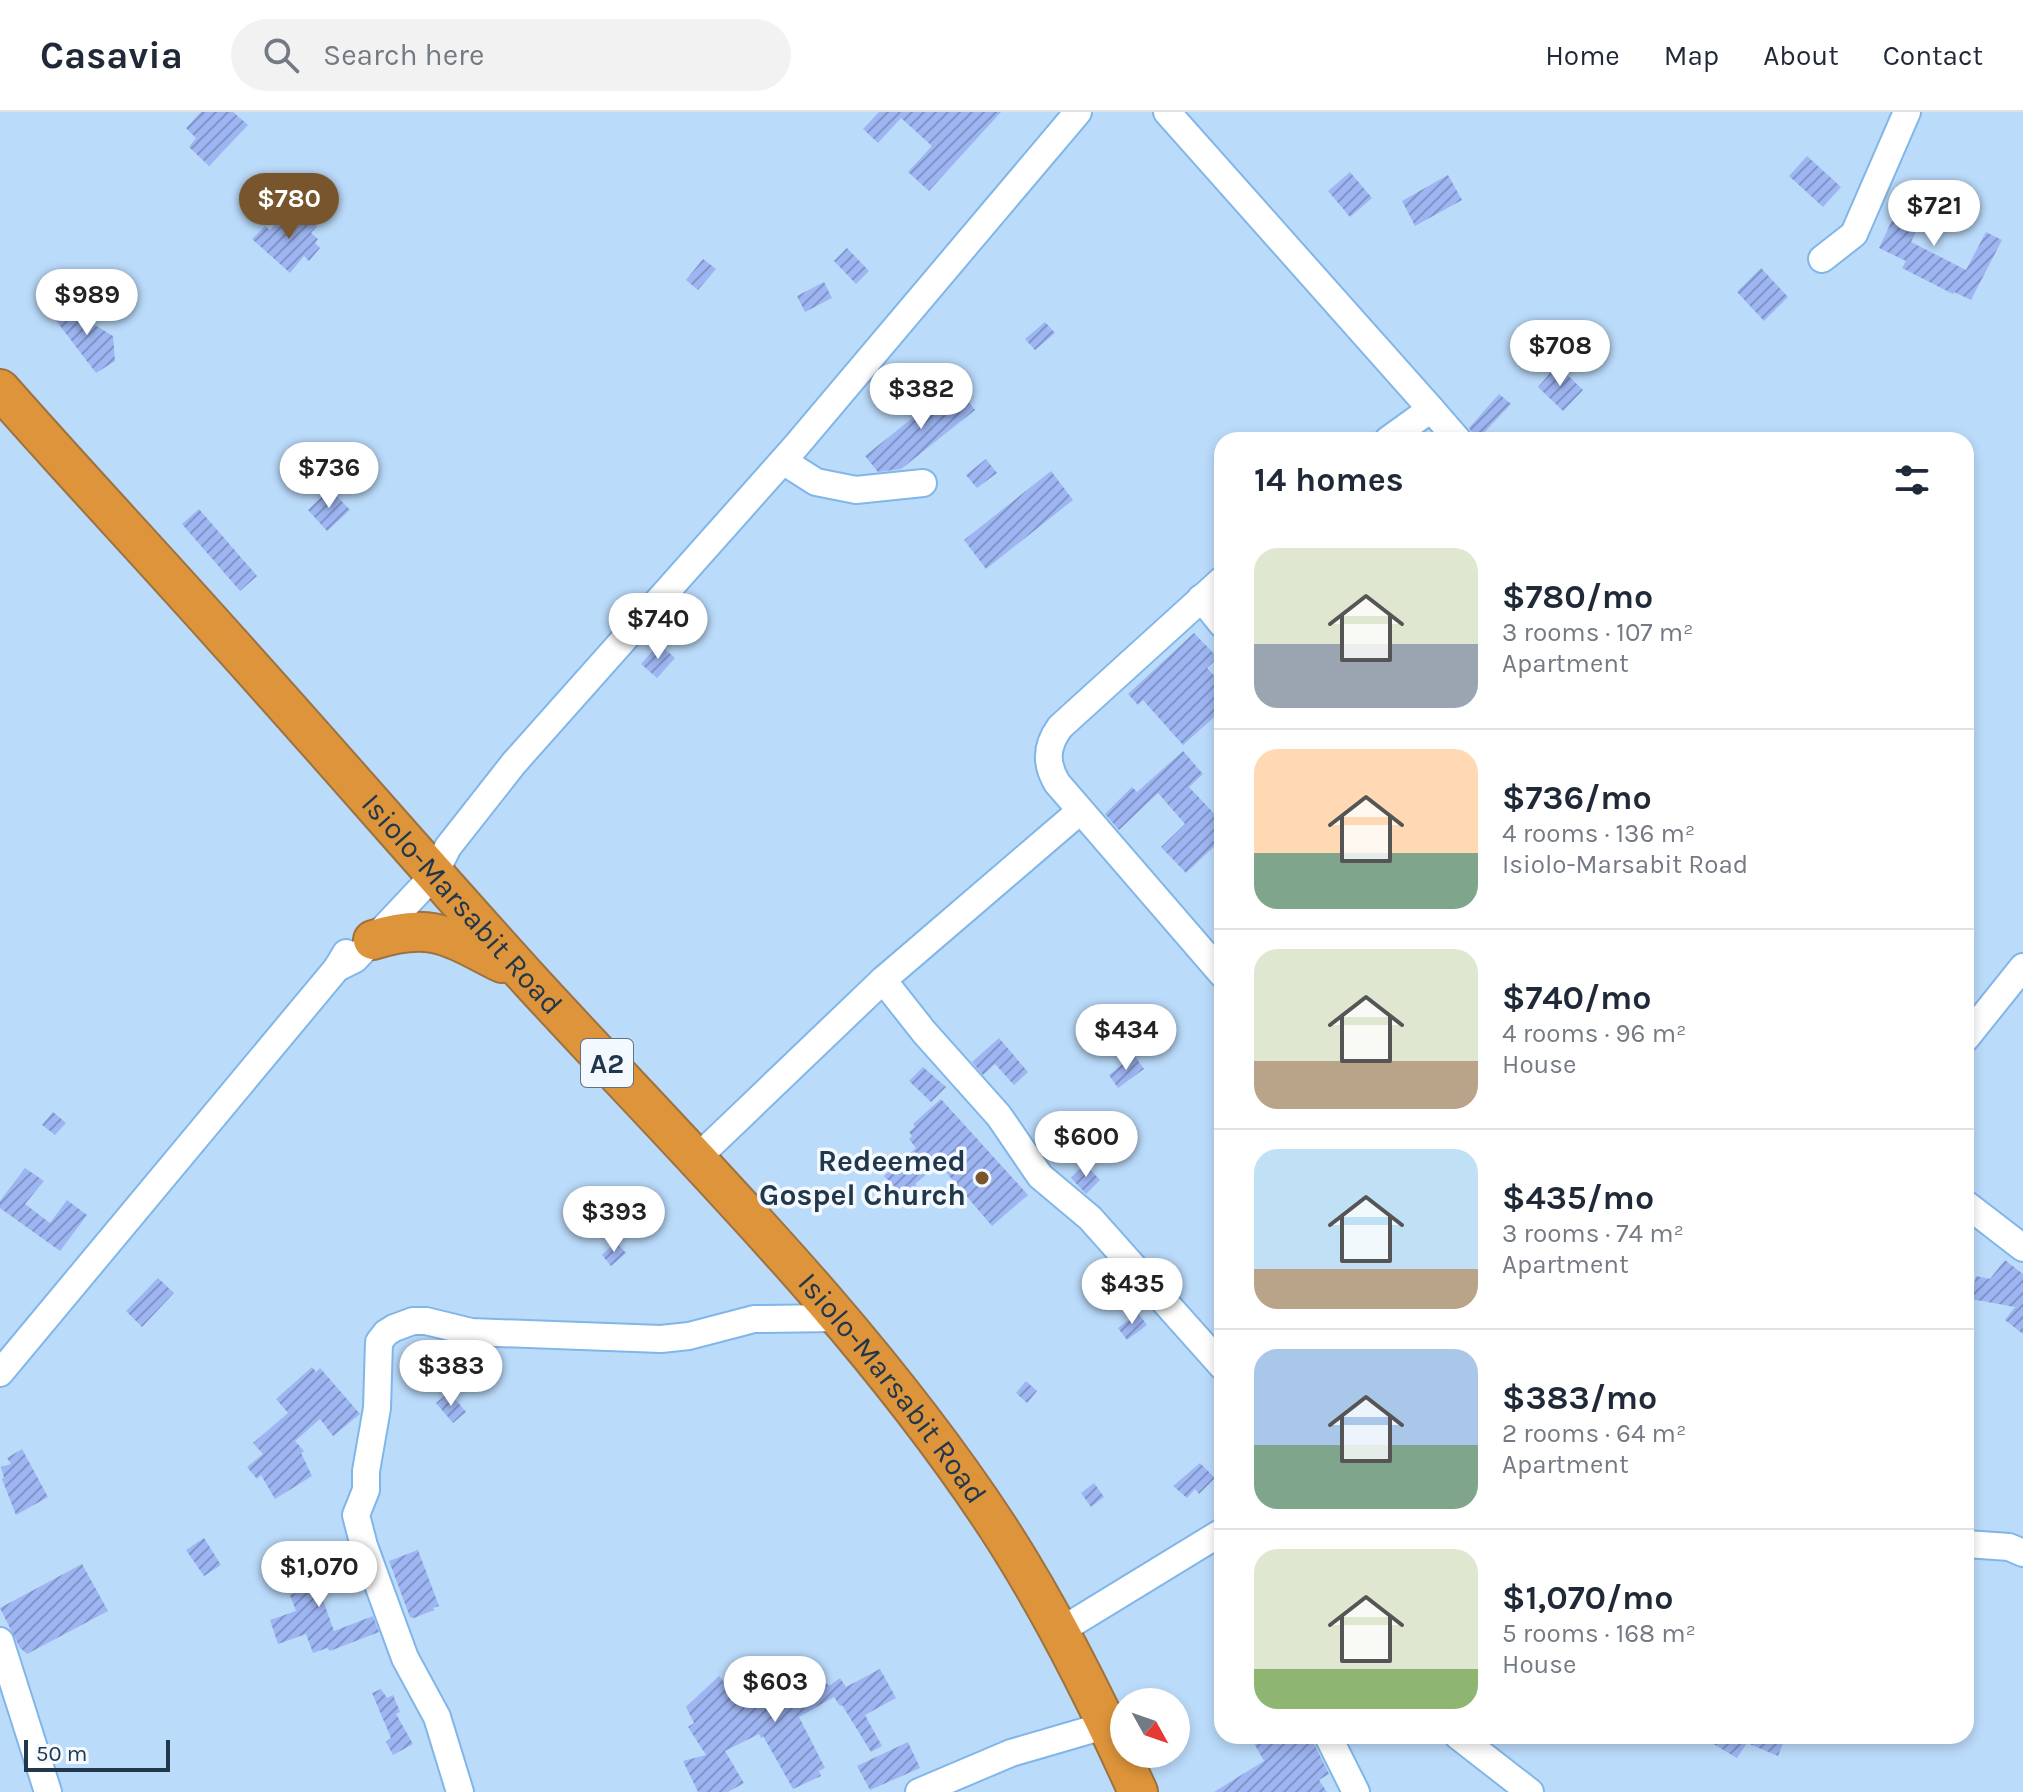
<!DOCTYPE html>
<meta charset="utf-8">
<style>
body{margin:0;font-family:Karla,sans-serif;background:#f2f2f3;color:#1f2937;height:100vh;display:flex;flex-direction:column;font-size:30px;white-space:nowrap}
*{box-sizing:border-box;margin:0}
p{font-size:26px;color:#747a83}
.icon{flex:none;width:44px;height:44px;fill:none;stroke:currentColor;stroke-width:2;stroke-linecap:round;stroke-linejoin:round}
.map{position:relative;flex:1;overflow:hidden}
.side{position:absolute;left:1214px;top:320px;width:760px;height:1312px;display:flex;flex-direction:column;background:#fff;border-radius:24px;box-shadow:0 4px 12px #0003}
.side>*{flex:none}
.needle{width:52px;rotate:130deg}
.fabs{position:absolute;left:1110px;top:1576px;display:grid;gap:16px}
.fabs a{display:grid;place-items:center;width:80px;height:80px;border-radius:50%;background:#fff;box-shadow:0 4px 12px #0003;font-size:40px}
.scale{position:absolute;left:24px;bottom:20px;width:146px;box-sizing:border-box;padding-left:8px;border:4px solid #21374c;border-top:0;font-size:22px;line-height:28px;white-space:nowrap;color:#21374c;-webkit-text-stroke:6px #f3f9fe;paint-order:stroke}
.price{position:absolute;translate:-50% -68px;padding:0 18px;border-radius:28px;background:#fff;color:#222;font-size:26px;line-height:52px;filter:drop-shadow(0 2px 4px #0008)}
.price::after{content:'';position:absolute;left:50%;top:48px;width:24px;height:18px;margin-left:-12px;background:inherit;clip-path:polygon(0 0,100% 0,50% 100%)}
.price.active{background:#78552d;color:#fff}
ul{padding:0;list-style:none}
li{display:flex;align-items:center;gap:24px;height:200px;padding:0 40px}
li+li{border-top:2px solid #e0e1e3}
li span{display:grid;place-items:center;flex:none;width:224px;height:160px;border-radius:24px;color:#555}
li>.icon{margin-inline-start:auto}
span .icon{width:96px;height:96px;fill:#fffc;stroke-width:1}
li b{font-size:34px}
h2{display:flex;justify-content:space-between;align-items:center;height:96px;padding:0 40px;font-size:34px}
header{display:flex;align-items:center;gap:48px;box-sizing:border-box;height:112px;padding:0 40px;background:#fff;border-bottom:2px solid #e0e1e3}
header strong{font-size:38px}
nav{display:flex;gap:44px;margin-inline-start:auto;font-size:28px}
.search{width:560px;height:72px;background:#f2f2f3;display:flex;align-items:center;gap:20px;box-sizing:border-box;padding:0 28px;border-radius:44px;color:#747a83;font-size:30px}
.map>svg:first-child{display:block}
.building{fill:url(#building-hatch)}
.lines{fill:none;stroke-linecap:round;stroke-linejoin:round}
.minor-casing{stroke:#80b6e8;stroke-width:30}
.highway-casing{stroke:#9c7340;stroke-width:42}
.minor{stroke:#fff;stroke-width:26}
.highway{stroke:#de943a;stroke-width:38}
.poi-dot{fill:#78552d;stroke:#f3f9fe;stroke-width:3}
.labels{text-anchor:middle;stroke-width:7;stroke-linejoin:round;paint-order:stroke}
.shield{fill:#f3f9fe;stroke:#607181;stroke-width:2}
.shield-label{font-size:28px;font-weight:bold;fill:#21374c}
.street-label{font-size:30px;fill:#21374c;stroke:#f3f9fe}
.poi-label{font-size:30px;font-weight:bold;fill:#21374c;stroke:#f3f9fe;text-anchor:end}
</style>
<header>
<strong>Casavia</strong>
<div class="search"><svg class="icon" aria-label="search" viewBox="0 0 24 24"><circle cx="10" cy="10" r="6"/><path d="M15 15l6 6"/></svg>Search here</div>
<nav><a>Home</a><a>Map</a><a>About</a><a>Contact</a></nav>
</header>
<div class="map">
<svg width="2023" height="1680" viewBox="0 0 2023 1680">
<defs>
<pattern id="building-hatch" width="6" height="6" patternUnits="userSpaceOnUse" patternTransform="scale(2)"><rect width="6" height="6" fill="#9db5f2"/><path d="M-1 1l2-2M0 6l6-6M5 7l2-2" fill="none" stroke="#8094c6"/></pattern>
</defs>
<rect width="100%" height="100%" fill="#bbdbfb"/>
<g class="building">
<path d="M201 0H233L248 13 209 54 189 35 196 26 186 16Z"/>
<path d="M879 0H1001L929 79 908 60 932 34 901 6 878 31 863 17Z"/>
<path d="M1807 44 1841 75 1823 95 1789 64Z"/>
<path d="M1350 60 1372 86 1350 105 1328 79Z"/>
<path d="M1448 63 1462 88 1415 114 1402 89Z"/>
<path d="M1911 68 1935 79 1911 130 1966 158 1986 120 2002 128 1971 188 1954 180 1953 182 1902 156 1906 149 1879 136Z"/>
<path d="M303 102 317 114 311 121 318 127 315 131 320 136 309 149 304 144 290 161 252 127 265 114 270 118 283 104 288 108 292 104 297 109Z"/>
<path d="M847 136 869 159 856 172 834 149Z"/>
<path d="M703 147 716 157 698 178 686 168Z"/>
<path d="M1761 156 1788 185 1764 209 1737 180Z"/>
<path d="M824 170 832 186 805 200 797 184Z"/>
<path d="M76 189 93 212 113 224 115 249 96 261 54 206Z"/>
<path d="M1045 210 1055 221 1035 238 1025 227Z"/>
<path d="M1557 253 1583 278 1563 299 1538 275Z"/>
<path d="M955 272 975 298 901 357 878 360 865 344Z"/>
<path d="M1499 282 1511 292 1477 328 1469 316Z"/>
<path d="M359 335 372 348 357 363 344 349Z"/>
<path d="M986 347 997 361 977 376 966 363Z"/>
<path d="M1051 359 1073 388 986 457 964 428Z"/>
<path d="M330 377 350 398 327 419 308 398Z"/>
<path d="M199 397 257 464 240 479 182 412Z"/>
<path d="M1194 521 1218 546 1207 556 1222 572V598L1183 633 1143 588 1138 593 1128 582Z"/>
<path d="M659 532 675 546 657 566 641 552Z"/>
<path d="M1183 639 1203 662 1189 675 1222 710V727L1186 761 1161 735 1185 712 1158 681 1119 718 1105 702 1132 675 1137 680Z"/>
<path d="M999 926 1028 960 1014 973 995 952 983 963 972 950Z"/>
<path d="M1134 943 1144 957 1118 976 1109 963Z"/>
<path d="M923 955 946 975 931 990 909 969Z"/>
<path d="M941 987 1028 1083 992 1114 939 1052 915 1072 928 1086 917 1097 884 1064 916 1036 909 1027 912 1024 909 1020 915 1015 913 1012Z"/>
<path d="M53 1000 66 1011 55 1023 42 1013Z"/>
<path d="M1085 1052 1100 1068 1086 1082 1071 1066Z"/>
<path d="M25 1056 44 1069 25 1092 50 1111 67 1088 87 1103 60 1139 0 1096V1089Z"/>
<path d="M616 1130 626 1141 611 1154 602 1143Z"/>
<path d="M2005 1148 2023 1162V1222L2005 1208 2015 1195 1971 1187 1976 1164 1990 1167Z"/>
<path d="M158 1166 174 1181 142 1215 126 1199Z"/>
<path d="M1138 1201 1147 1213 1127 1228 1118 1216Z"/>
<path d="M312 1255 316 1260 320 1256 360 1302 333 1324 320 1307 295 1329 304 1339 301 1341 312 1364 275 1387 261 1363 257 1367 247 1355 263 1342 253 1331 288 1301 276 1287Z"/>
<path d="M1026 1269 1037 1279 1027 1291 1016 1281Z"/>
<path d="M449 1280 466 1300 453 1311 436 1291Z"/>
<path d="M22 1337 48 1385 16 1403 2 1367 4 1366 1 1355 11 1352 7 1346Z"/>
<path d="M1200 1351 1215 1366 1199 1382 1195 1377 1187 1386 1173 1374Z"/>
<path d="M1094 1371 1104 1385 1091 1395 1081 1381Z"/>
<path d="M204 1426 221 1453 204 1464 186 1438Z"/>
<path d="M325 1430 342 1469 319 1477 334 1519 373 1504 379 1520 330 1539 327 1536 313 1541 306 1522 278 1532 270 1508 296 1499 290 1483 313 1474 299 1442Z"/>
<path d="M418 1438 439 1494 433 1496 434 1498 414 1506 410 1505 389 1449Z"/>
<path d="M82 1452 108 1499 27 1542 20 1536 0 1496Z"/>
<path d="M787 1556 794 1576 813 1558 829 1574 840 1566 846 1575 880 1557 896 1586 865 1603 882 1634 871 1640 842 1593 840 1594 834 1585 799 1605 825 1656 819 1659 821 1664 793 1677 763 1624 761 1626 759 1622 725 1639 744 1671 728 1680H698L683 1649 706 1643 688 1615 694 1611 686 1595 719 1564 736 1585Z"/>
<path d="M381 1577 387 1586 393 1583 400 1600 396 1602 413 1632 393 1643 386 1630 391 1626 372 1581Z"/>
<path d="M1250 1624H1310L1329 1662 1319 1668 1327 1680H1214L1264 1649Z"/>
<path d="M1700 1624H1786L1778 1644 1747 1631 1737 1646Z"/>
<path d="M908 1630 920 1656 870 1678 857 1654Z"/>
</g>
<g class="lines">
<defs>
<g id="minor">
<path d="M1167 0 1431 297 1388 328"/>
<path d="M1822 147 1854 122 1907 0"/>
<path d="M1431 297 1458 328"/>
<path d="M783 349 816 370 856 378 923 371"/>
<path d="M1222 468 1060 615C1046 634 1045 651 1057 671L1222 862"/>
<path d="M1201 486 1222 512"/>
<path d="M337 856 355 847 434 763 448 735 514 651 796 334 1078 0"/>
<path d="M883 868 924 920 999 1004 1040 1064 1090 1106 1222 1254"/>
<path d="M1966 926 2023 855"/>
<path d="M696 1047 883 868 1080 699"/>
<path d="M1966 1092 2023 1136"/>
<path d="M0 1261 337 856 346 841"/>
<path d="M1966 1432 2009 1435 2023 1441"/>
<path d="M1060 1519 1222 1420"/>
<path d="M0 1529 48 1680"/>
<path d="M1328 1624 1356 1680"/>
<path d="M1458 1624 1530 1680"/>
<path d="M460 1680 437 1605 405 1546 364 1434 356 1403 366 1378V1359L377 1296 379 1230 386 1221 394 1216 413 1209H426L471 1220 661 1227 689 1224 754 1207 837 1206"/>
<path d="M919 1680 1011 1641 1107 1613"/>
</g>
<g id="highway">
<path id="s1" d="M0 277C74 361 151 443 226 527 330 642 431 760 535 874 695 1048 867 1216 997 1414 1052 1498 1097 1589 1138 1680"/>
<path d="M373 828C433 809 450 825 502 851"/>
</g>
</defs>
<use href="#minor" class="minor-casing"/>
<use href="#highway" class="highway-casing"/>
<use href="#minor" class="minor"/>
<use href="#highway" class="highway"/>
</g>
<circle class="poi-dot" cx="982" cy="1066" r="8"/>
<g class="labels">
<rect class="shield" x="581" y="927" width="52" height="48" rx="6"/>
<g class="shield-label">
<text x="607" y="961">A2</text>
</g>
<g class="street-label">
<text dy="10" stroke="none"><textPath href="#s1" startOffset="692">Isiolo-Marsabit Road</textPath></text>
<text dy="10" stroke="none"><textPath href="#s1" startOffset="1340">Isiolo-Marsabit Road</textPath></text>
</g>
<g class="poi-label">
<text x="966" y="1059">Redeemed<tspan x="966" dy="34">Gospel Church</tspan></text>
</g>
</g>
</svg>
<div class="fabs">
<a><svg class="needle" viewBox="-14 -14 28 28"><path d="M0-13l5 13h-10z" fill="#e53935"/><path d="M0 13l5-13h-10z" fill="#747a83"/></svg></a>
</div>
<div class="scale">50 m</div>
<b class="price active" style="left:289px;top:129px">$780</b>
<b class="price" style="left:1934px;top:136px">$721</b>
<b class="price" style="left:87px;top:225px">$989</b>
<b class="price" style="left:1560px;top:276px">$708</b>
<b class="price" style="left:921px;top:319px">$382</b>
<b class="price" style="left:329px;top:398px">$736</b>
<b class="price" style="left:658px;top:549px">$740</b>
<b class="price" style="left:1126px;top:960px">$434</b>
<b class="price" style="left:1086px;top:1067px">$600</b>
<b class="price" style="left:614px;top:1142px">$393</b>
<b class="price" style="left:1132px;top:1214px">$435</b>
<b class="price" style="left:451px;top:1296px">$383</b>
<b class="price" style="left:319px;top:1497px">$1,070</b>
<b class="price" style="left:775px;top:1612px">$603</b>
<section class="side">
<h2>14 homes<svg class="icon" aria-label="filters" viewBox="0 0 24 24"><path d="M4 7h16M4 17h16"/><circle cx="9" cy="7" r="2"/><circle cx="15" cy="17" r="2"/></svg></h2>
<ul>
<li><span style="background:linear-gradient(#dfe7d0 60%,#9aa5b1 0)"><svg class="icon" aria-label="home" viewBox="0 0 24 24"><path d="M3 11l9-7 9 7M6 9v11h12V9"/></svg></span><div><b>$780/mo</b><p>3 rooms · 107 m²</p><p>Apartment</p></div></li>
<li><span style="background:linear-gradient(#ffd9b3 65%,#7fa58c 0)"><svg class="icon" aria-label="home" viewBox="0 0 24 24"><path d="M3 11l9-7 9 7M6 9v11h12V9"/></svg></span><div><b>$736/mo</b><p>4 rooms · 136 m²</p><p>Isiolo-Marsabit Road</p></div></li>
<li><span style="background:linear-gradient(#dfe7d0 70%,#b9a48a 0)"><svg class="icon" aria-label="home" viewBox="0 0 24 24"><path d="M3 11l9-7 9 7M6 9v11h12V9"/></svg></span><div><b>$740/mo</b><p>4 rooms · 96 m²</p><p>House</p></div></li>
<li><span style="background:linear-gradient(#bfe0f5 75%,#b9a48a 0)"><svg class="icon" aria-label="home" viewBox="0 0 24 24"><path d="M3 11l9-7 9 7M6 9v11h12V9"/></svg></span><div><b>$435/mo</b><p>3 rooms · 74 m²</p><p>Apartment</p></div></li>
<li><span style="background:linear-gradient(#a9c7e8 60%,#7fa58c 0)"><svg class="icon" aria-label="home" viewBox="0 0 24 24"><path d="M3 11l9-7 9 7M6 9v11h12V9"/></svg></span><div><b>$383/mo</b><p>2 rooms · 64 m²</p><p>Apartment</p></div></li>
<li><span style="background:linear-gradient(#dfe7d0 75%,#8fb573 0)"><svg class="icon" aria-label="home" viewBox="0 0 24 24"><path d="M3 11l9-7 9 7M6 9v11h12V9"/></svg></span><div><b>$1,070/mo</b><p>5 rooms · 168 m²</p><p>House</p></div></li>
</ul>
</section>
</div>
